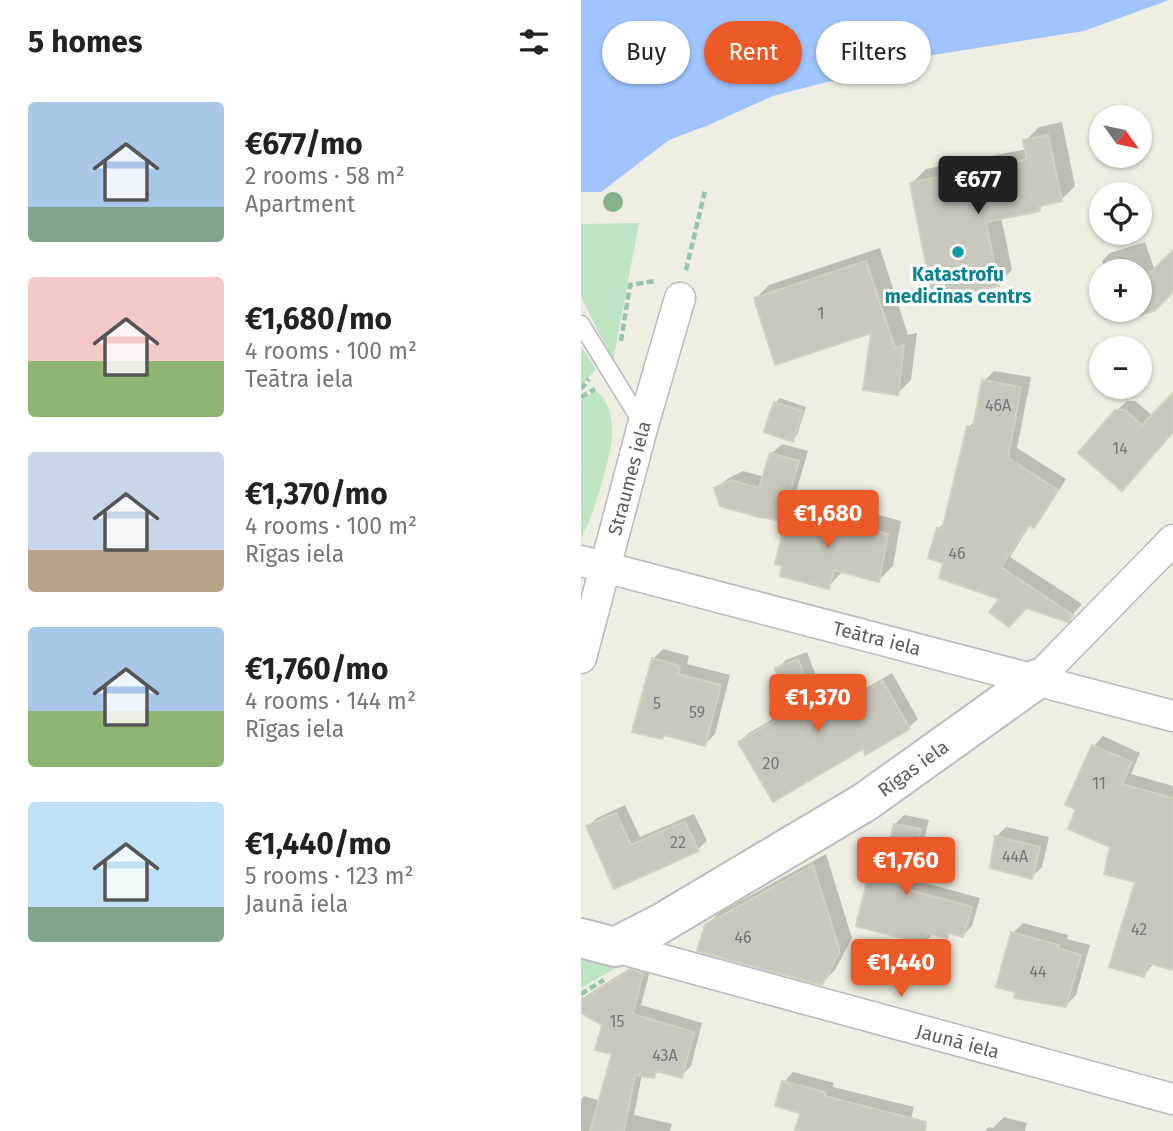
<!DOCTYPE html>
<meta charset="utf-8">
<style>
body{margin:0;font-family:"Fira Sans",sans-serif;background:#f2f2f2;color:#222;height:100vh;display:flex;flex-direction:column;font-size:26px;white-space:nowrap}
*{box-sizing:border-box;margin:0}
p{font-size:23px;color:#767676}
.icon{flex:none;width:38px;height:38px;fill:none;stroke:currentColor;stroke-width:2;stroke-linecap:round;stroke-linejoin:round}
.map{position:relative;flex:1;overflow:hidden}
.details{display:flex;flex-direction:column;background:#fff;width:581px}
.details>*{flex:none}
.top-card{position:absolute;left:21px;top:21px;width:466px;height:63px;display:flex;gap:14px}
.needle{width:46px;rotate:123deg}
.controls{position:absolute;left:508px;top:105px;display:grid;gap:14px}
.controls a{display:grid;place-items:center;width:63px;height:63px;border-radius:50%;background:#fff;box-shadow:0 2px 5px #0004;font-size:35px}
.price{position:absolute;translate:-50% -60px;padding:0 16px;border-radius:7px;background:#ec5a28;color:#fff;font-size:23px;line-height:46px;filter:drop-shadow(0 2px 4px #0008)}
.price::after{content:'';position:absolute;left:50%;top:42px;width:21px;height:16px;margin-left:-10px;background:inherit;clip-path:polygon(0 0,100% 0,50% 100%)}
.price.on{background:#222;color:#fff}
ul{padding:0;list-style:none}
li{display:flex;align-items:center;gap:21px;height:175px;padding:0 28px}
li span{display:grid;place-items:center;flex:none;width:196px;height:140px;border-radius:7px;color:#555}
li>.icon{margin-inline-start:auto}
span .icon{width:84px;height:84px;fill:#fffc;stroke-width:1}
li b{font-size:30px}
h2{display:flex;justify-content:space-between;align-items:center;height:84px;padding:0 28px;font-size:30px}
.tag{padding:0 24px;border-radius:32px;background:#fff;box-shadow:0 2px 5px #0004;font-size:24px;line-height:63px}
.tag.on{background:#ec5a28;color:#fff}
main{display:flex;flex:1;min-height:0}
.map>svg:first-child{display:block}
.green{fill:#bde5c4}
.water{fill:#9fc4ff}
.shadow{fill:#0003}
.building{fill:#c8c7be;stroke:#d2cfbf;stroke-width:2}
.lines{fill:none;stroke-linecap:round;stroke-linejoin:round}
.lane-casing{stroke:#b9bac0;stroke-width:19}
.street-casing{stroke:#b9bac0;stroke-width:33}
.secondary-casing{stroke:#babcc3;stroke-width:42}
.path{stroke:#95c4aa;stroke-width:4.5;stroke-dasharray:7 3.5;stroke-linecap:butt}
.lane{stroke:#fff;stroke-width:16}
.street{stroke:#fff;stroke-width:30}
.secondary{stroke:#fff;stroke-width:38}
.tree{fill:#86b28b}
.culture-dot{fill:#0f9aa8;stroke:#fff;stroke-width:2.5}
.labels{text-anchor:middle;stroke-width:6;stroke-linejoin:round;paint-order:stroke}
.number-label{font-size:16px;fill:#767779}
.culture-label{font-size:19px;font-weight:bold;fill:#0d838f;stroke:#fff}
.street-label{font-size:19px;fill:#5a5c62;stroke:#fff}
</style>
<main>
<section class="details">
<h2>5 homes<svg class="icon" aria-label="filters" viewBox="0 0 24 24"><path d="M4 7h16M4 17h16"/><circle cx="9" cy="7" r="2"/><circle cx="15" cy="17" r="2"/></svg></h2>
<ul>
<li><span style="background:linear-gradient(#a9c7e8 75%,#7fa58c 0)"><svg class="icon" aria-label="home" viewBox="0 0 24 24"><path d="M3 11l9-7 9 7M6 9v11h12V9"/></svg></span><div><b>€677/mo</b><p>2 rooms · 58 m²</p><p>Apartment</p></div></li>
<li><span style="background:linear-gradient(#f6c9c9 60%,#8fb573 0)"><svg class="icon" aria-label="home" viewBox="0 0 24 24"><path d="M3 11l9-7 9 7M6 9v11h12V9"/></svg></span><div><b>€1,680/mo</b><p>4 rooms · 100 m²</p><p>Teātra iela</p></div></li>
<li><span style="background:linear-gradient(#c9d6e8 70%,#b9a48a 0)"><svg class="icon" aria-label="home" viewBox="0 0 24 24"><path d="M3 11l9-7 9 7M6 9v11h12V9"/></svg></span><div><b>€1,370/mo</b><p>4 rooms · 100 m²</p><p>Rīgas iela</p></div></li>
<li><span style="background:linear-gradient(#a9c7e8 60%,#8fb573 0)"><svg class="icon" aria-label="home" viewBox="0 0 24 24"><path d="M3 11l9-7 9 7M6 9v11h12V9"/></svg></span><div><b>€1,760/mo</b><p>4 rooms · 144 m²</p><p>Rīgas iela</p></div></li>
<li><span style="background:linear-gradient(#bfe0f5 75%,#7fa58c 0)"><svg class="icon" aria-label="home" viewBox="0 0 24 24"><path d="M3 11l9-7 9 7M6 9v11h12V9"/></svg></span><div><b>€1,440/mo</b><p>5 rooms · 123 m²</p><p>Jaunā iela</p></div></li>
</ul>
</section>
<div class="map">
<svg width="592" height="1131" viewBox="0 0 592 1131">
<rect width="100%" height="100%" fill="#edede1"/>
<g class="green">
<path d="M58 223 32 361 0 297V224Z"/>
<path d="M0 347 15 369 0 386Z"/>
<path d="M15 391C28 400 32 420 31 436 31 453 10 525 0 537V400Z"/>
<path d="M0 957 38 966 0 988Z"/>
</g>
<path class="water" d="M0 0H588L503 31 346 56 192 96 130 124 88 140 20 192H0Z"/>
<g class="shadow">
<path d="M481 122 494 186 480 200 464 203 458 209 420 217 431 270 417 284 331 183 345 169 446 149 444 141 458 127Z"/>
<path d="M564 242 574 271 592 253V289L572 310 557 314 558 271H524L521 261 529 253Z"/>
<path d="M299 248 327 335 336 333 330 380 316 394 292 331 175 298 188 285Z"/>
<path d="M413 371 450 377 436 448 485 479 462 516 452 526 450 524 429 557 501 604 487 620 420 598 364 562 357 529 365 521 388 427 396 419 403 381Z"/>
<path d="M592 396V431L550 479 535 411 546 401H554L572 416Z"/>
<path d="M199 398 225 407 216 435 212 440 194 403Z"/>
<path d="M201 444 227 451 210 509 224 495 320 521 312 566 298 580 262 571 247 587 210 509 200 519 135 489 146 479 162 471 184 477 190 454Z"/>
<path d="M82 649 108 656 106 664 149 675 134 734 124 744 85 734 81 738 72 659Z"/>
<path d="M226 652 248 710 311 673 337 719 328 727 285 752 282 746 159 742 168 733 212 707 196 669 205 660Z"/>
<path d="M522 736 559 753 550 774 592 786V964L589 967 573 963 563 975 556 881 531 846 498 808 487 804 513 746Z"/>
<path d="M44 805 59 837 113 814 126 841 117 849 34 887 7 827 16 818Z"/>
<path d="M323 815 348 820 333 880 399 898 391 926 382 935 370 932 366 936 353 933 343 942 294 859 303 850 307 851 314 824Z"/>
<path d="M425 827 468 837 461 867 451 877 415 837Z"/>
<path d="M245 854 271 938 254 970 241 983 125 926 139 912Z"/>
<path d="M442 923 487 935 486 939 509 945 495 995 485 1005 432 933Z"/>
<path d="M60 961 71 963 60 1005 121 1023 110 1066 100 1076 79 1070 72 1076 61 1074 53 1115 91 1124 89 1131H0V1099L3 1096 20 1101 33 1053 23 1024 0 1011V999Z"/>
<path d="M212 1072 253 1083 252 1087 333 1107 327 1131H216L222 1112 203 1082Z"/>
<path d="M423 1117 446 1123 444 1131H404L408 1127 412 1128Z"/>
</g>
<g class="building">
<path d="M467 135 481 201 458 206 459 211 405 222 418 286 352 299 329 183 446 159 442 140Z"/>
<path d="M592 250V292L573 311 555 316 554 310H558V284Z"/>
<path d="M285 261 314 348 323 345 317 395 282 390 290 333 194 365 173 298Z"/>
<path d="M401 380 440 387 427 458 477 490 453 528 448 525 420 567 492 615 487 622 445 608 428 627 408 612 418 599 358 578 362 563 347 558 356 528 361 530 386 426 392 428Z"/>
<path d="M592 393V432L541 491 497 453 534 410H544L561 425Z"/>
<path d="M193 402 221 411 212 442 183 432Z"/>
<path d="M189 453 218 461 201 521 174 516 139 506 133 488 150 480 178 488Z"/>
<path d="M208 508 307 534 298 582 253 570 248 589 199 576 201 566 194 564Z"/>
<path d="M71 658 99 666 97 674 140 685 124 746 83 735 81 739 51 732Z"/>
<path d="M217 659 239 717 302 681 329 729 284 755 282 749 192 802 157 742 211 710 194 668Z"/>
<path d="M511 745 551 762 541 784 592 798V970L567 963 563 977 528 967 554 882 523 874 529 847 487 829 495 809 484 805Z"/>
<path d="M35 813 50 845 104 821 118 851 33 889 5 826Z"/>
<path d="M313 824 340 829 325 889 391 907 382 937 368 933 366 938 346 933 344 944 275 926 292 858 303 861Z"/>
<path d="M414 836 459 847 451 879 409 868Z"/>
<path d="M232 865 258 948V953L241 985 116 951 124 925Z"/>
<path d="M430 932 478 945 477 948 500 955 485 1007 433 998 434 992 415 987Z"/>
<path d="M50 969 62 973 52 1014 113 1032 101 1078 75 1071 73 1078 54 1075 43 1131H9L31 1054 14 1050 21 1025 0 1013V1001Z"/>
<path d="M201 1081 244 1092V1096L345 1122 344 1131H214L219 1113 194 1106Z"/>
</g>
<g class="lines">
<defs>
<path id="lane" d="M0 324 62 425"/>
<g id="street">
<path d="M0 561 592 716"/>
<path d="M0 658 62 425 99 298"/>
<path d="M456 679 592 540"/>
<path d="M34 947 592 1099"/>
</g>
<path id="secondary" d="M0 938 34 947 79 924 284 802 456 679"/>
</defs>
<use href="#lane" class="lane-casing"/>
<use href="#street" class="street-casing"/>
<use href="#secondary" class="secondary-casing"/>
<g class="path">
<path d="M105 270 124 191"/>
<path d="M40 341 49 285 74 281"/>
<path d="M0 389 8 379"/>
<path d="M0 397 14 389"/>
<path d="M0 994 23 980"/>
</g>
<use href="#lane" class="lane"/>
<use href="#street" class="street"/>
<use href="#secondary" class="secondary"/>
</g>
<circle class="tree" cx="32" cy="202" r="10"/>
<circle class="culture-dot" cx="377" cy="252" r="7"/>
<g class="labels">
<g class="number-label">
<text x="240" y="319">1</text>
<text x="417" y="411">46A</text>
<text x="539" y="454">14</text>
<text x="376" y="559">46</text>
<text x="76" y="709">5</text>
<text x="116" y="718">59</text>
<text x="190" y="769">20</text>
<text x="518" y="789">11</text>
<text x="97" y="848">22</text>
<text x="434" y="862">44A</text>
<text x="558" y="935">42</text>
<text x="162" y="943">46</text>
<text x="457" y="977">44</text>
<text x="36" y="1027">15</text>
<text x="84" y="1061">43A</text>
</g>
<g class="culture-label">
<text x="377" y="281">Katastrofu<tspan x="377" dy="22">medicīnas centrs</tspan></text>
</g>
<g class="street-label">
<text transform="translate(48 478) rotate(-75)" y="7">Straumes iela</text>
<text transform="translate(296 638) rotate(14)" y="7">Teātra iela</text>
<text transform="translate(332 768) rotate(-36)" y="7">Rīgas iela</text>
<text transform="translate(377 1041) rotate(15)" y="7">Jaunā iela</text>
</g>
</g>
</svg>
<div class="controls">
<a><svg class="needle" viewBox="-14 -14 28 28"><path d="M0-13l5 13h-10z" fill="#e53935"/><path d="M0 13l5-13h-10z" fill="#767676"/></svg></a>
<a><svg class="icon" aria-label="locate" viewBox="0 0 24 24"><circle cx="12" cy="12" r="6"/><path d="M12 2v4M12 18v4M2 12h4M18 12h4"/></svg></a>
<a>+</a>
<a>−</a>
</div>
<b class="price on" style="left:397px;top:216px">€677</b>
<b class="price" style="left:247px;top:550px">€1,680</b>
<b class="price" style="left:237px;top:734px">€1,370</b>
<b class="price" style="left:325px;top:897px">€1,760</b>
<b class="price" style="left:320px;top:999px">€1,440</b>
<div class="top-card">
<a class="tag">Buy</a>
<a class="tag on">Rent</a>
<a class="tag">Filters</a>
</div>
</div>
</main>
